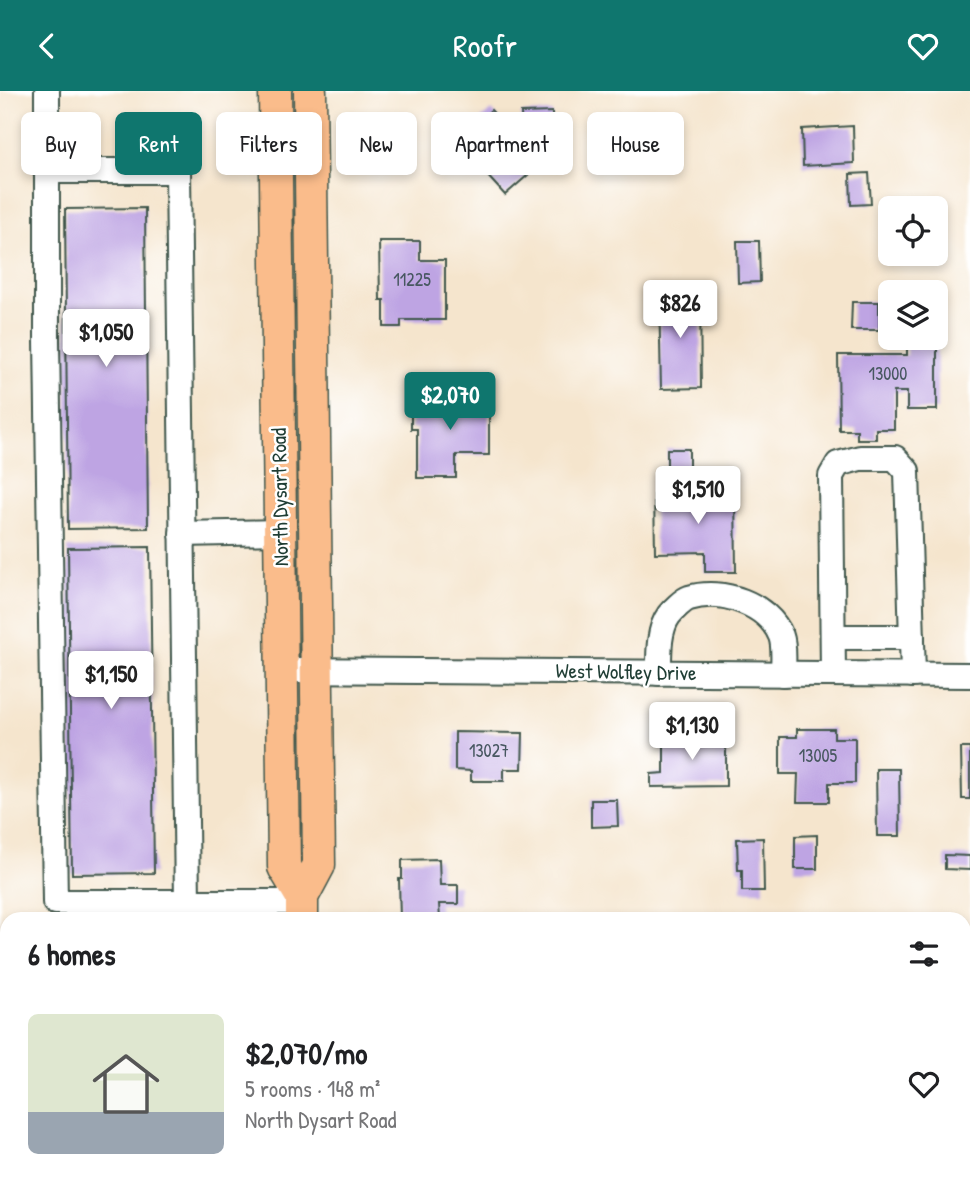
<!DOCTYPE html>
<meta charset="utf-8">
<style>
body{margin:0;font-family:"Patrick Hand",sans-serif;background:#f2f2f2;color:#202124;height:100vh;display:flex;flex-direction:column;font-size:26px;white-space:nowrap}
*{box-sizing:border-box;margin:0}
p{font-size:23px;color:#757577}
.icon{flex:none;width:38px;height:38px;fill:none;stroke:currentColor;stroke-width:2;stroke-linecap:round;stroke-linejoin:round}
.map{position:relative;flex:1;overflow:hidden}
.side{position:absolute;left:0px;top:821px;width:971px;height:275px;display:flex;flex-direction:column;background:#fff;border-radius:21px 21px 0 0;box-shadow:0 4px 10px #0003}
.side>*{flex:none}
.hud{position:absolute;left:21px;top:21px;width:929px;height:63px;display:flex;gap:14px}
.buttons{position:absolute;left:878px;top:105px;display:grid;gap:14px}
.buttons a{display:grid;place-items:center;width:70px;height:70px;border-radius:10px;background:#fff;box-shadow:0 4px 10px #0003;font-size:35px}
.price{position:absolute;translate:-50% -60px;padding:0 16px;border-radius:7px;background:#fff;color:#222;font-size:23px;line-height:46px;filter:drop-shadow(0 2px 4px #0008)}
.price::after{content:'';position:absolute;left:50%;top:42px;width:21px;height:16px;margin-left:-10px;background:inherit;clip-path:polygon(0 0,100% 0,50% 100%)}
.price.current{background:#0f766e;color:#fff}
ul{padding:0;list-style:none}
li{display:flex;align-items:center;gap:21px;height:175px;padding:0 28px}
li+li{border-top:2px solid #e0e0e0}
li span{display:grid;place-items:center;flex:none;width:196px;height:140px;border-radius:10px;color:#555}
li>.icon{margin-inline-start:auto}
span .icon{width:84px;height:84px;fill:#fffc;stroke-width:1}
li b{font-size:30px}
h2{display:flex;justify-content:space-between;align-items:center;height:84px;padding:0 28px;font-size:30px}
.tag{padding:0 24px;border-radius:10px;background:#fff;box-shadow:0 4px 10px #0003;font-size:24px;line-height:63px}
.tag.current{background:#0f766e;color:#fff}
header{display:flex;justify-content:space-between;align-items:center;height:91px;padding:0 28px;background:#0f766e;color:#fff;font-size:32px;font-weight:600}
.map>svg:first-child{display:block}
.building{fill:#bea4e3}
.lines{fill:none;stroke-linecap:round;stroke-linejoin:round}
.minor-casing{stroke:#3f564b;stroke-width:28}
.major-casing{stroke:#3f564b;stroke-width:35}
.minor{stroke:#fff;stroke-width:24}
.major{stroke:#fabc8b;stroke-width:32}
.labels{text-anchor:middle;stroke-width:5;stroke-linejoin:round;paint-order:stroke}
.number-label{font-size:18px;fill:#475760}
.street-label{font-size:21px;fill:#1f3d34;stroke:#fff}
</style>
<header><svg class="icon" aria-label="back" viewBox="0 0 24 24"><path d="M15 5l-7 7 7 7"/></svg>Roofr<svg class="icon" aria-label="heart" viewBox="0 0 24 24"><path d="M12 20l-8-8c-3-5 5-10 8-4 3-6 11-1 8 4z"/></svg></header>
<div class="map">
<svg width="970" height="1095" viewBox="0 0 970 1095">
<rect width="100%" height="100%" fill="#fff"/>
<filter id="ink" filterUnits="userSpaceOnUse"><feTurbulence type="fractalNoise" baseFrequency=".0143" numOctaves="2"/><feDisplacementMap in="SourceGraphic" scale="14" xChannelSelector="R" yChannelSelector="G"/><feConvolveMatrix kernelMatrix="1 2 1 2 8 2 1 2 1" color-interpolation-filters="sRGB"/></filter>
<filter id="wash" filterUnits="userSpaceOnUse"><feTurbulence type="fractalNoise" baseFrequency=".00686" numOctaves="4" result="noise"/><feDisplacementMap in="SourceGraphic" scale="28" xChannelSelector="R" yChannelSelector="G"/><feGaussianBlur stdDeviation="1.57" result="paint"/><feColorMatrix in="noise" values="0 0 0 0 0 0 0 0 0 0 0 0 0 0 0 0 0 1.4 0 .05"/><feComposite in="paint" operator="in"/></filter>
<g filter="url(#wash)">
<rect width="100%" height="100%" fill="#f5e5cd"/>
<g id="blocks">
<g class="building">
<path d="M491 19 533 66 521 77 528 84 505 104 456 50Z"/>
<path d="M552 21V38L522 39 521 22Z"/>
<path d="M853 35 854 72 803 75 802 38Z"/>
<path d="M869 82 871 113 851 114 850 83Z"/>
<path d="M145 117 148 437 68 438 65 118Z"/>
<path d="M379 150H420V169H445V229H401V236H384V209H380Z"/>
<path d="M737 150H759L760 191 738 192Z"/>
<path d="M700 201 701 297 661 298 659 202Z"/>
<path d="M852 211H879V239H851Z"/>
<path d="M907 247H937V319H907V301H894V338H876V348H857V339H839L838 264H907Z"/>
<path d="M420 304H489V364H456V387H417V338H411V320H420Z"/>
<rect x="667" y="358" width="22" height="23"/>
<path d="M654 399H735L736 481H705V461L655 462Z"/>
<path d="M150 456 154 782 72 783 68 457Z"/>
<path d="M797 638H834V647H855V692H829V711H797L798 683H780V646H797Z"/>
<path d="M455 641 523 642 522 678H504V690H471V680L455 679Z"/>
<path d="M707 642 708 650H726V695L651 696V683L664 682V643Z"/>
<path d="M961 657H970V708H962Z"/>
<path d="M876 678H899L900 745H877Z"/>
<path d="M591 709H617L618 735 591 736Z"/>
<path d="M817 744V778H795V745Z"/>
<path d="M763 747 764 800H742V779H738L737 748Z"/>
<path d="M945 764 970 765V779L945 778Z"/>
<path d="M439 768 440 794H458V813H439L440 828H400L399 788H402V769Z"/>
<path d="M964 1050H970V1093H962V1088H964Z"/>
<rect x="398" y="1088" width="56" height="7"/>
</g>
</g>
</g>
<g filter="url(#ink)">
<use href="#blocks" fill-opacity="0" stroke="#3f564b" stroke-width="2"/>
<g class="lines">
<defs>
<g id="minor">
<path d="M47 0V249L55 811H302"/>
<path d="M46 80H178L187 811"/>
<path d="M182 443 280 441"/>
<path d="M833 546H912"/>
<path d="M282 579 970 584"/>
<path d="M659 582C659 564 658 539 669 524 673 519 683 509 689 507 722 497 768 513 781 545 785 556 783 571 783 583"/>
<path d="M833 583 831 385 838 373 860 367H895L907 380 913 584"/>
<path d="M749 1088V1095"/>
</g>
<g id="major">
<path d="M275 0 284 776 302 806"/>
<path d="M302 828V806L319 774 310 0"/>
<path d="M305 1088V1095"/>
</g>
</defs>
<use href="#minor" class="minor-casing"/>
<use href="#major" class="major-casing"/>
<use href="#minor" class="minor"/>
<use href="#major" class="major"/>
</g>
</g>
<g class="labels">
<g class="number-label">
<text x="412" y="195">11225</text>
<text x="888" y="289">13000</text>
<text x="489" y="666">13027</text>
<text x="818" y="671">13005</text>
</g>
<g class="street-label">
<text transform="translate(280 406) rotate(-91)" y="7">North Dysart Road</text>
<text transform="translate(626 581) rotate(1)" y="7">West Wolfley Drive</text>
</g>
</g>
</svg>
<div class="buttons">
<a><svg class="icon" aria-label="locate" viewBox="0 0 24 24"><circle cx="12" cy="12" r="6"/><path d="M12 2v4M12 18v4M2 12h4M18 12h4"/></svg></a>
<a><svg class="icon" aria-label="layers" viewBox="0 0 24 24"><path d="M12 4l9 5-9 5-9-5zM3 14l9 5 9-5"/></svg></a>
</div>
<b class="price" style="left:680px;top:249px">$826</b>
<b class="price" style="left:106px;top:278px">$1,050</b>
<b class="price current" style="left:450px;top:341px">$2,070</b>
<b class="price" style="left:698px;top:435px">$1,510</b>
<b class="price" style="left:111px;top:620px">$1,150</b>
<b class="price" style="left:692px;top:671px">$1,130</b>
<div class="hud">
<a class="tag">Buy</a>
<a class="tag current">Rent</a>
<a class="tag">Filters</a>
<a class="tag">New</a>
<a class="tag">Apartment</a>
<a class="tag">House</a>
</div>
<section class="side">
<h2>6 homes<svg class="icon" aria-label="filters" viewBox="0 0 24 24"><path d="M4 7h16M4 17h16"/><circle cx="9" cy="7" r="2"/><circle cx="15" cy="17" r="2"/></svg></h2>
<ul>
<li><span style="background:linear-gradient(#dfe7d0 70%,#9aa5b1 0)"><svg class="icon" aria-label="home" viewBox="0 0 24 24"><path d="M3 11l9-7 9 7M6 9v11h12V9"/></svg></span><div><b>$2,070/mo</b><p>5 rooms · 148 m²</p><p>North Dysart Road</p></div><svg class="icon" aria-label="heart" viewBox="0 0 24 24"><path d="M12 20l-8-8c-3-5 5-10 8-4 3-6 11-1 8 4z"/></svg></li>
</ul>
</section>
</div>
